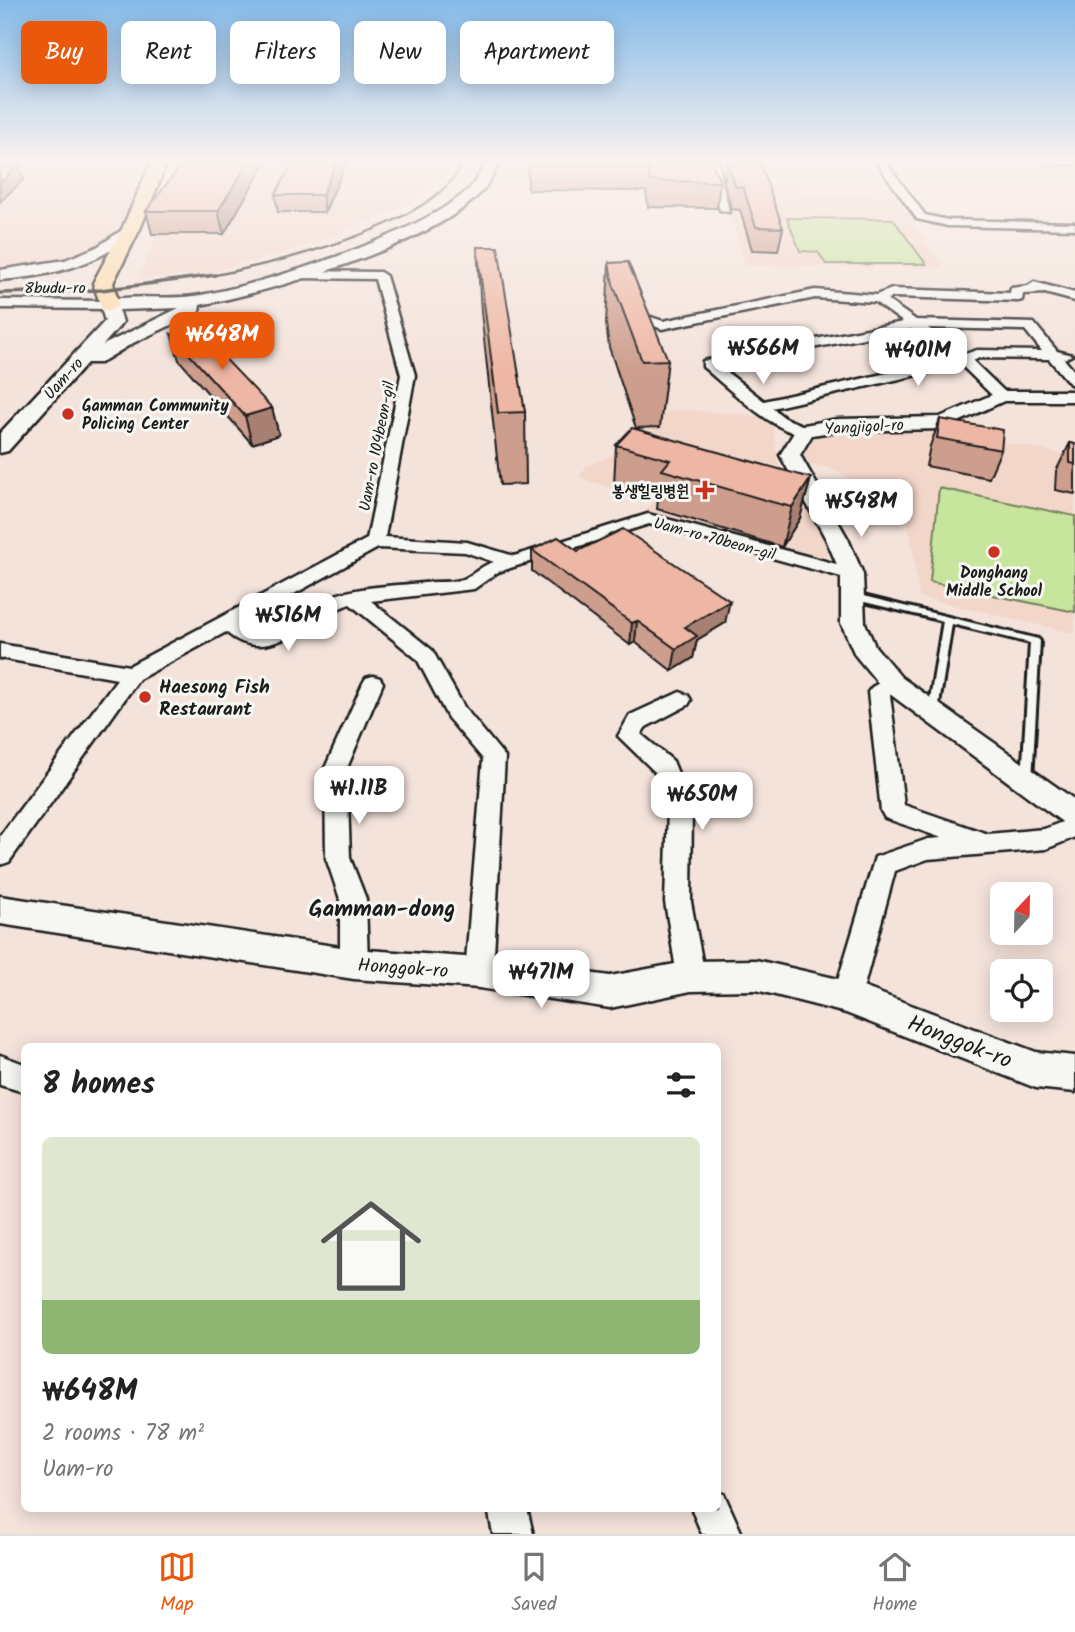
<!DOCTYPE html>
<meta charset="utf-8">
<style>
body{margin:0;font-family:Kalam,"Poor Story",sans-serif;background:#f2f2f2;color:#222;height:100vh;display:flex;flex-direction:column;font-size:26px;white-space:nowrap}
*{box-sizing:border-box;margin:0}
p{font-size:23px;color:#767676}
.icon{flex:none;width:38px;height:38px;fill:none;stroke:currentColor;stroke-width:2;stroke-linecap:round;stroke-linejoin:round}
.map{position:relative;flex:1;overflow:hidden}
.side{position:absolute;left:21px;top:1043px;width:700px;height:469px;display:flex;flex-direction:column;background:#fff;border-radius:10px;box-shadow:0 4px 18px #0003}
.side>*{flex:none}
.hud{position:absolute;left:21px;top:21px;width:700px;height:63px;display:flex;gap:14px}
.needle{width:46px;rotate:22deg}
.buttons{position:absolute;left:990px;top:882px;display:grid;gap:14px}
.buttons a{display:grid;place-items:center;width:63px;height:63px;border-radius:10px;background:#fff;box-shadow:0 4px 18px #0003;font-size:35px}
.price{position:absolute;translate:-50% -60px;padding:0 16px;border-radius:14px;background:#fff;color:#222;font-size:23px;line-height:46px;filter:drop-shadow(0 2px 4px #0008)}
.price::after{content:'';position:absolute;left:50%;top:42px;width:21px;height:16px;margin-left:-10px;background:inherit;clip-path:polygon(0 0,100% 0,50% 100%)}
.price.current{background:#ea580c;color:#fff}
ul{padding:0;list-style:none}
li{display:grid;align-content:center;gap:14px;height:371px;padding:0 21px}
li span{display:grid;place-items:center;height:217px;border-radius:10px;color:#555}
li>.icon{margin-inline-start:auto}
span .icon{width:126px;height:126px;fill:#fffc;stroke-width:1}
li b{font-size:30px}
h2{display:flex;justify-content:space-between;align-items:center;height:84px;padding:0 21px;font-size:30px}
.pill{padding:0 24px;border-radius:10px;background:#fff;box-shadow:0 4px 18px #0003;font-size:24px;line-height:63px}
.pill.current{background:#ea580c;color:#fff}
.tab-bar{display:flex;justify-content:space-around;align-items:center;height:98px;border-top:2px solid #e0e0e0;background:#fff;font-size:19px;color:#767676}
.tab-bar a{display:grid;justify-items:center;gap:4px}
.tab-bar .current{color:#ea580c}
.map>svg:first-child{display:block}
.built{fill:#f2d6ca}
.green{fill:#c7e59d;stroke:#72805c;stroke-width:2}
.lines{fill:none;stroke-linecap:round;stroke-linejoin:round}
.service-casing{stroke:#1c1c1c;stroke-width:6}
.minor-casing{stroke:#1c1c1c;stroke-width:5}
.tertiary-casing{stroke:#1c1c1c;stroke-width:5}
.secondary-casing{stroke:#1c1c1c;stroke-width:5}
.primary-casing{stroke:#1c1c1c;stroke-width:5}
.service{fill:#f6f6f2;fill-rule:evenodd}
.minor{fill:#f6f6f2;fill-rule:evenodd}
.tertiary{fill:#f6f6f2;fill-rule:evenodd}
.secondary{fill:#f6f6f2;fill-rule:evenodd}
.primary{fill:#fddcac;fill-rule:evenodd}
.rail-far1{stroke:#1c1c1c;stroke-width:2.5}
.rail{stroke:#1c1c1c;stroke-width:3.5}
.wall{fill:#cd9d8d;stroke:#1c1c1c;stroke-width:2}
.shaded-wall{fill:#a77f73;stroke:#1c1c1c;stroke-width:2}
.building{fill:#eeb6a4;stroke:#1c1c1c;stroke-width:2}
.poi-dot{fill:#c8321e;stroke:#f6f6f2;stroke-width:2.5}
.labels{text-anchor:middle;stroke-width:6;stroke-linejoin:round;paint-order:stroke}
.far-street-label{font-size:16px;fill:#1c1c1c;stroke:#f6f6f2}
.far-poi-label{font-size:16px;font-weight:bold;fill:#1c1c1c;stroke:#f6f6f2;text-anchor:start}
.poi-label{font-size:19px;font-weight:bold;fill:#1c1c1c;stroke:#f6f6f2;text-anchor:start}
.street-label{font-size:19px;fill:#1c1c1c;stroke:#f6f6f2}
.quarter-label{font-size:23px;font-weight:bold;fill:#1c1c1c;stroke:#f6f6f2}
.near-street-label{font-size:23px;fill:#1c1c1c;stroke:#f6f6f2}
</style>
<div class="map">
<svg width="1075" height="1534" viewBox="0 0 1075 1534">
<rect width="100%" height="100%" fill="#f4e3db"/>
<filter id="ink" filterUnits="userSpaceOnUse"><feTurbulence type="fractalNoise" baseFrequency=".0143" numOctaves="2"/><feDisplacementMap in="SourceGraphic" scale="14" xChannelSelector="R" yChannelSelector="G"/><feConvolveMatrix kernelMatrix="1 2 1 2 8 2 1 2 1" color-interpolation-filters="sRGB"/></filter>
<g filter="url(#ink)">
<g class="built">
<path d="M0 160H145L147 178 123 235 73 261 0 273Z"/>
<path d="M185 160H453L448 173 411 203 316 244 205 274 139 279Z"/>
<path d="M719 181 798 182 804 194 894 195 944 268 746 266Z"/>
<path d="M676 409 772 417 778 463 833 551 822 558 645 512 652 502 579 477 587 466 640 442 646 428 658 416Z"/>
<path d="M944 430 1075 456V634L919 597 906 506 827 467 804 465 798 456 819 432Z"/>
</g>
<g class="green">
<path d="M787 218 893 219 926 264H826L818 252 800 251Z"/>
<path d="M939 488 1075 516V612L930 582Z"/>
</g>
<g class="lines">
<defs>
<path id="service" d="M851 593 1038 639 1040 641 1032 780 1031 783H1023L1022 780 1030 643 952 624 938 711 933 715 928 711 943 621 848 598V594Z"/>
<g id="minor">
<path d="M709 160H718L729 212 720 210 709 177Z"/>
<path d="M875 160H884L925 215 948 220 1075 223V229L948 226 917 219Z"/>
<path d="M293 271 380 272 386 276 415 375 385 537 467 542 514 556 648 514 859 570 861 574 852 580 649 524 498 572 474 589 371 601 432 650 464 707 505 757 493 973 489 982 479 986 469 982 465 973 483 759 448 718 417 659 350 604C311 617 268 669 226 632L139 679 9 862 0 865V836L117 679 0 658V644L129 666 367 539 401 375 375 279 297 278 293 277ZM378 548 465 552 494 562C481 565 473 576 461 580 453 582 442 582 434 582 398 586 356 585 322 600 297 611 269 647 241 623Z"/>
<path d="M1034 282 1075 293V301L1045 293 1023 294 1022 300 1018 301 894 297 887 300 916 320 1034 323 1057 351 1072 355 1064 359 1075 372V385L1070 384 1049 359 979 358 973 361 1006 393V399H996L961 365 772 408 785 418 809 428V434C782 441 724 384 703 367V361L903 322 875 302 815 298 662 329 621 313 627 309 663 321 815 290 876 295 892 289 1010 293 1011 288 1028 286ZM928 328 1025 330 1042 351 977 350 965 354ZM911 329 953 358 764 401 719 366Z"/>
<path d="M0 300 109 301 115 305 109 309 0 308Z"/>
<path d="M373 676 380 678 383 683 347 768 350 858 366 899 368 964 364 973 354 976 344 973 340 964V899L326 858 325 768 363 683 366 678Z"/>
<path d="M892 676 899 678 902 683 890 695 904 805 988 834 1044 829 1075 817V837L1046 849 928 859 895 871 861 997 857 1006 847 1010 837 1006 833 997 875 857 928 839 942 838 885 818 881 811 868 692 872 687Z"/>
<path d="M680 692 688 695 691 700 688 705 646 727 641 734 673 761 692 808 691 902 705 976 701 985 691 989 681 985 677 976 665 902 668 808 655 772 618 736 630 715Z"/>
<path d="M0 1055 24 1064V1092L0 1085Z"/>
<path d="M718 1492 724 1494 742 1534H702L691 1508H718Z"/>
<path d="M488 1508H527L533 1534H493Z"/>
</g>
<g id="tertiary">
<path d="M1001 391H1075V401H1004L943 429 838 431 812 435 800 455 848 539 863 574 865 623 875 646 901 677 1075 800V828L1065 824 883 689 855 655 841 623V574L826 539 780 455 798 426 838 419 940 417Z"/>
<path d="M0 896 354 949 479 958 610 976 691 961 756 960 847 981 1036 1052 1075 1056V1092L1036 1088 846 1013 756 990 691 991 610 1008 479 988 354 979 0 924Z"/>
</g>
<g id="secondary">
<path d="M488 160H501C494 171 490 183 481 192 435 244 269 292 200 305L199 312 133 343 100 363H87L8 451 0 453V433L105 321 100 305 103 301C132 294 164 300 194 296 261 286 424 234 471 187 478 179 482 168 488 160ZM179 308 103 345 123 322 119 310Z"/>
<path d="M1040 160H1075V164H1046Z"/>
<path d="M131 224 136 226V232C97 266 50 276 0 280V270L65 260 97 247Z"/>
</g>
<path id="primary" d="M152 160H168L140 229 113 283 119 305 109 311 102 309 93 283 122 229Z"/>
</defs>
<use href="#service" class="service-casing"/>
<use href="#minor" class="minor-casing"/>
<use href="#tertiary" class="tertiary-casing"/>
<use href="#secondary" class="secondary-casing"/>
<use href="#primary" class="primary-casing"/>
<use href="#service" class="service"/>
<use href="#minor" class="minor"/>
<use href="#tertiary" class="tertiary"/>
<use href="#secondary" class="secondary"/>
<use href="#primary" class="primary"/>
<path class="rail-far1" d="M206 277C268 265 444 225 463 160"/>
<path class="rail" d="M0 293 101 290 215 275"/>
</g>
<g class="wall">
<path d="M267 160 224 234H152L146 211Z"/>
<path d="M294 160H347L325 212H278L275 195Z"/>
<path d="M711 160 720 182 717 208 648 207 646 191 528 190V165Z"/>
<path d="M727 163 783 228 778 251 752 250 740 210 732 209 724 184Z"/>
<path d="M477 247 525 412 526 484 500 485 481 312Z"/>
<path d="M609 263 668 360 660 427 636 428 609 347 606 324Z"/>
<path d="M171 334 272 408 279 435 252 444 179 360Z"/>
<path d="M940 419 1001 450 989 478 926 466 930 446Z"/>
<path d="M1070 443 1075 444V494L1055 490 1056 471Z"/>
<path d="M616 445 811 478 800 518 782 547 657 509 658 498 614 485Z"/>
<path d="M532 550 578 551 725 623 697 640 693 658 672 671 635 642 630 645 532 571Z"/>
</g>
<g class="shaded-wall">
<path d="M250 160H267L224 234 218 211Z"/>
<path d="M338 160H347L325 212 322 195Z"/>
<path d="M18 166 24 179 0 202V183Z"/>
<path d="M272 408 279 435 252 444 245 416Z"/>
<path d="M811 478 800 518 782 547 792 507Z"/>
<path d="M730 601 725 623 697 640 693 658 672 671 676 649 685 627Z"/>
<path d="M637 621 635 642 630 645 632 623Z"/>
</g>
<g class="building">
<path d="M185 160H250L218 211H146Z"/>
<path d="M294 160H338L322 195H275Z"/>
<path d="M529 160H711L720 182 650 181 648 165H528Z"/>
<path d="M727 163H760L783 228 756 227 743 187H736Z"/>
<path d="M0 166H18L0 183Z"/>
<path d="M477 247H498L525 412 498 413Z"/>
<path d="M628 262 668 360 642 361 613 284 609 263Z"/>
<path d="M196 328 272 408 245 416 171 334Z"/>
<path d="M940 419 1003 430 1001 450 937 438Z"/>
<path d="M632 428 811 478 792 507 772 502 662 470 670 460 616 445Z"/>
<path d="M1070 443 1075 444V464L1070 463Z"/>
<path d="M623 529 730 601 685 627 697 636 676 649 637 621 632 623 532 550 558 537 578 551Z"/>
</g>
</g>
<linearGradient id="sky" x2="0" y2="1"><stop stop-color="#84bae9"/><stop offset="0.43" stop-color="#faf2ef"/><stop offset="1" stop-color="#faf2ef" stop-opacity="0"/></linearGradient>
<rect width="1075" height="374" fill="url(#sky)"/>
<g class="poi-dot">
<circle cx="68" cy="414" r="7"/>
<path d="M701.5 479.5h7v7h7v7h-7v7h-7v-7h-7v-7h7z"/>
<circle cx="994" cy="552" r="7"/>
<circle cx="145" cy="697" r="7"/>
</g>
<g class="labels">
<g class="far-street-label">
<text x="55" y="293">8budu-ro</text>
<text transform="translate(63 378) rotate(-48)" y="6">Uam-ro</text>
<text transform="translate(864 426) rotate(-3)" y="6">Yangjigol-ro</text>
<text transform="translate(376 446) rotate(-79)" y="6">Uam-ro 104beon-gil</text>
<text transform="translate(715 538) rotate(15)" y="6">Uam-ro 70beon-gil</text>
</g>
<g class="far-poi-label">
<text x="82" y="411">Gamman Community<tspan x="82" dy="18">Policing Center</tspan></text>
<text x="689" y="496" text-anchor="end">봉생힐링병원</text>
<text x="994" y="578" text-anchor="middle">Donghang<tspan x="994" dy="18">Middle School</tspan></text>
</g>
<g class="poi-label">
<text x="159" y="693">Haesong Fish<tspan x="159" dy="22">Restaurant</tspan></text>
</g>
<g class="street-label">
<text transform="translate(403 967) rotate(4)" y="7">Honggok-ro</text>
</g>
<g class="quarter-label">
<text x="382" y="916">Gamman-dong</text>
</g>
<g class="near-street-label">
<text transform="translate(960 1041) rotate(21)" y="8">Honggok-ro</text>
</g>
</g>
</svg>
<div class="buttons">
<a><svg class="needle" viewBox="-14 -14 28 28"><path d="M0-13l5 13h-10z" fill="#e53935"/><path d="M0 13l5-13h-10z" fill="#767676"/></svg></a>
<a><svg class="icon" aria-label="locate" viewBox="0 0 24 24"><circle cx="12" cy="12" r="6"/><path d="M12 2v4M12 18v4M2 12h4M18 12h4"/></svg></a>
</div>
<b class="price current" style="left:222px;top:372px">₩648M</b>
<b class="price" style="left:763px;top:386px">₩566M</b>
<b class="price" style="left:918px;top:388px">₩401M</b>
<b class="price" style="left:861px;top:539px">₩548M</b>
<b class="price" style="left:288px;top:653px">₩516M</b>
<b class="price" style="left:359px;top:826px">₩1.11B</b>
<b class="price" style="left:702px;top:832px">₩650M</b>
<b class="price" style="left:541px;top:1010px">₩471M</b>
<div class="hud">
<a class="pill current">Buy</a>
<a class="pill">Rent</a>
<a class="pill">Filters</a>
<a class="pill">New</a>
<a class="pill">Apartment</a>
</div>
<section class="side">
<h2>8 homes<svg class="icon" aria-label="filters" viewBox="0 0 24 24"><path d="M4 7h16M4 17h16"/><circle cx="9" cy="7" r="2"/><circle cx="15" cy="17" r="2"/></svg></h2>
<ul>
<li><span style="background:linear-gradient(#dfe7d0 75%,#8fb573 0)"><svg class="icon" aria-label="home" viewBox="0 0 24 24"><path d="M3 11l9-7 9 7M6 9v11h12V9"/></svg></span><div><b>₩648M</b><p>2 rooms · 78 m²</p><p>Uam-ro</p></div></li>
</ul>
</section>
</div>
<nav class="tab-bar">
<a class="current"><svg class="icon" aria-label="map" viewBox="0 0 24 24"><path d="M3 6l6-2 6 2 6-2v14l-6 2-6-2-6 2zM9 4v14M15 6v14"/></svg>Map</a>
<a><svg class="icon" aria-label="saved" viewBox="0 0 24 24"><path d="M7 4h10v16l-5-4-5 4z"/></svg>Saved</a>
<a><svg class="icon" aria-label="home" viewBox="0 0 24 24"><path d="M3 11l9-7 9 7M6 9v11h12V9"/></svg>Home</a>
</nav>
